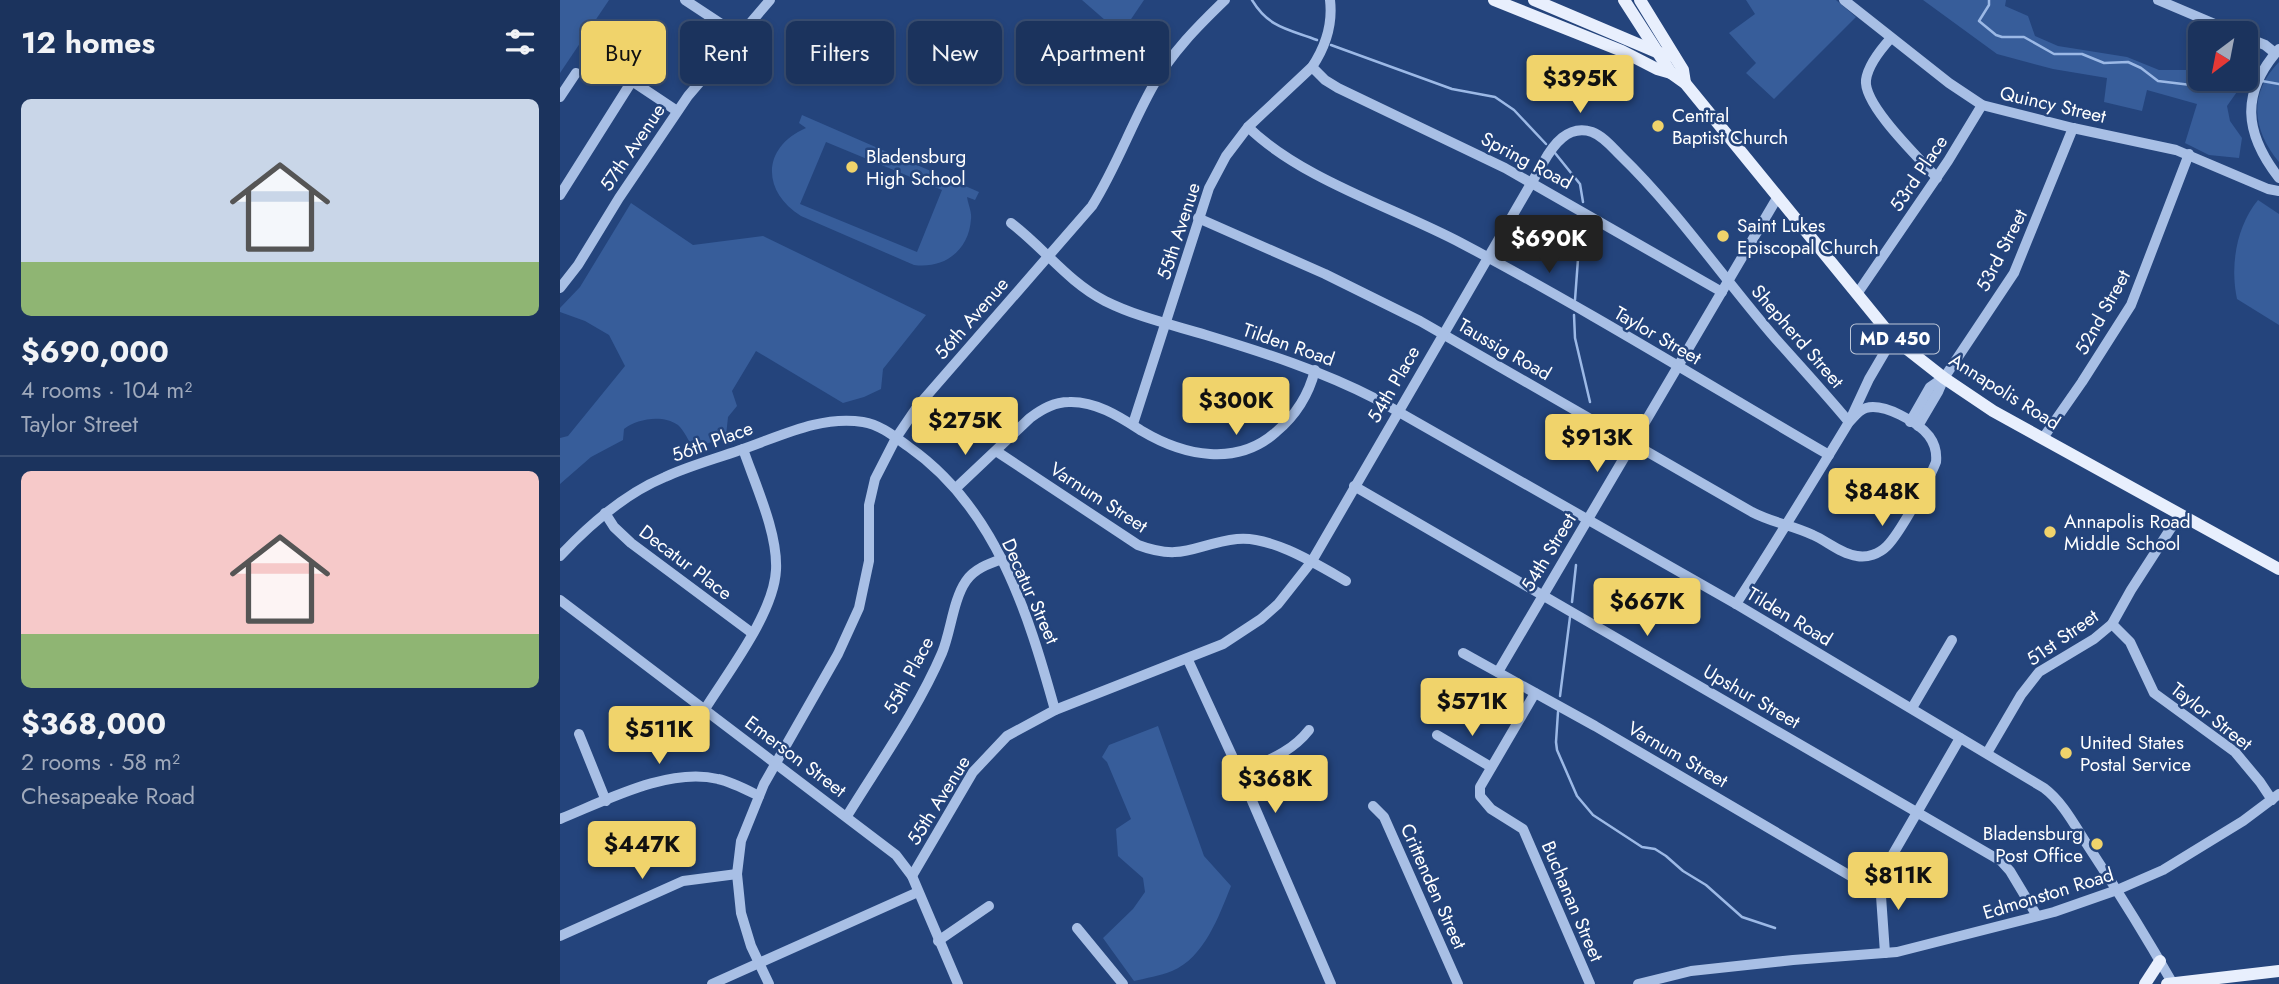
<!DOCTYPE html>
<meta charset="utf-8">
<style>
body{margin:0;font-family:Jost,sans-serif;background:#243b63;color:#f1f3f6;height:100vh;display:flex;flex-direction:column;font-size:26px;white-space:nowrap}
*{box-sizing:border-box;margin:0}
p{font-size:23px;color:#a0aabc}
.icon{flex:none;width:38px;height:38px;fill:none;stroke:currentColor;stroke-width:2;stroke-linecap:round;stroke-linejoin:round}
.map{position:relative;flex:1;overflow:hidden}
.panel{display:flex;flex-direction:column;background:#1b335d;width:560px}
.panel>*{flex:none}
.top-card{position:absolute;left:21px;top:21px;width:665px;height:63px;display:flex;gap:14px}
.needle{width:46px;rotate:212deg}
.fabs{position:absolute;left:1628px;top:21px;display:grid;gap:14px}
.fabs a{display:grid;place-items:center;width:70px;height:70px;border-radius:10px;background:#1b335d;box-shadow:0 4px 10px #0003,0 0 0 2px #394e72;font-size:35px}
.price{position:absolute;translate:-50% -60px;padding:0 16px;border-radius:7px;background:#f0d36b;color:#111;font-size:23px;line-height:46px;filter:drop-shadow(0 2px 4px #0008)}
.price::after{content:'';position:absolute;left:50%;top:42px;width:21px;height:16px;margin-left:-10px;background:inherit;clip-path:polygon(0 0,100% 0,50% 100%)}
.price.on{background:#222;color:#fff}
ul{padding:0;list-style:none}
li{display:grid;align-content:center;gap:14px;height:371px;padding:0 21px}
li+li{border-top:2px solid #394e72}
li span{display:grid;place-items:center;height:217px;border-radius:10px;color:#555}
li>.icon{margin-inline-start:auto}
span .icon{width:126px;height:126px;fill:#fffc;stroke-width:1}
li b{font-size:30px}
h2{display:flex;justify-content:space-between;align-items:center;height:84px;padding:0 21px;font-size:30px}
.tag{padding:0 24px;border-radius:10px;background:#1b335d;box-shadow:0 4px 10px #0003,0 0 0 2px #394e72;font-size:24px;line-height:63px}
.tag.on{background:#f0d36b;color:#111}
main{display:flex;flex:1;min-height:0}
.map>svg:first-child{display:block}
.green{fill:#375d9a;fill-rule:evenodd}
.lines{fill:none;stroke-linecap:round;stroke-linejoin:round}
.stream{stroke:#9cb9e6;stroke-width:2.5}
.minor{stroke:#a8bfe5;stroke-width:10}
.major{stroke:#e8effd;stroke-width:12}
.poi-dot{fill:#f0d36b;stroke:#24447c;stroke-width:2.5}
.labels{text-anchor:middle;stroke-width:5;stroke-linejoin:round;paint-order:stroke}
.shield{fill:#24447c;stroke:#bdc7d8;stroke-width:2}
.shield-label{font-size:18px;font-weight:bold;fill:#fff}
.street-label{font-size:19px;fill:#fff;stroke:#24447c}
.poi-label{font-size:19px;fill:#fff;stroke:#24447c;text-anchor:start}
</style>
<main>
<section class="panel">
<h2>12 homes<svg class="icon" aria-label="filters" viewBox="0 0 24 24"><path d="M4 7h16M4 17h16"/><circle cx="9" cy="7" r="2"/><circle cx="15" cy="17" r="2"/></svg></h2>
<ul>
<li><span style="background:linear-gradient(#c9d6e8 75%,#8fb573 0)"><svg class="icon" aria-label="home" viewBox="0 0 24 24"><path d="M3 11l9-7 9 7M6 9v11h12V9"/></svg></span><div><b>$690,000</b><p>4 rooms · 104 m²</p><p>Taylor Street</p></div></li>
<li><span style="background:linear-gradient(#f6c9c9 75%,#8fb573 0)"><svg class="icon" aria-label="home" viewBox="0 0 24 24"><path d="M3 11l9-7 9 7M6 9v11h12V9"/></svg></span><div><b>$368,000</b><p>2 rooms · 58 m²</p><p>Chesapeake Road</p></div></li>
</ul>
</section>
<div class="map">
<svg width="1719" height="984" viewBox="0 0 1719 984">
<rect width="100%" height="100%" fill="#24447c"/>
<g class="green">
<path d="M0 0H49L0 73Z"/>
<path d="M522 0H584L561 34Z"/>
<path d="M1186 0H1276L1296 17 1214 99 1186 73 1196 63 1169 33 1195 14Z"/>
<path d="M1363 0H1446L1445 6 1468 16 1475 36 1498 46 1567 57 1599 70H1640V79H1682L1679 89 1667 106 1670 121 1682 138 1679 158 1649 155 1625 143 1637 104 1587 90 1582 111 1544 102 1547 78 1493 69 1437 54Z"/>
<path d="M1719 62V162C1692 130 1688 93 1719 62Z"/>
<path d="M242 115 419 192 415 200 407 197C408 204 412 212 411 219 409 250 385 269 354 265L241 216C201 191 202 147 246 128L239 123ZM266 142 382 190 357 252 240 204Z"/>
<path d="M1698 200 1719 214V325L1677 299C1670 266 1676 227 1698 200Z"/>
<path d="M71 203 133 245 203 236 366 315 323 369 321 389 304 397 283 403 196 351 172 391 177 406 168 417 166 436 134 449C129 442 124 430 118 425 102 414 77 419 64 429L63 440 31 457 0 484V438L8 436 65 366 49 335 25 321 0 312V308L20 287Z"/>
<path d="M598 726 644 856 671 886C659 916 644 958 612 971 600 976 586 978 574 981L543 938 573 909 585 892 583 878 558 856 556 829 571 819 547 762 542 757 549 745Z"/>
</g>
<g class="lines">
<g class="stream">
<path d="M692 0C709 28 728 29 757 40"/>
<path d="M1429 0V5L1419 21 1436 35 1442 37H1464L1494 54H1522L1544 63 1568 62 1581 68 1598 81 1631 85 1641 83 1648 79"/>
<path d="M771 45 892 89 935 97 954 110 986 144"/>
<path d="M1685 71 1691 76"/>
<path d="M1702 81 1719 84"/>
<path d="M995 153 1020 184 1023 202"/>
<path d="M1015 300 1021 218"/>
<path d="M1014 315 1015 338 1030 402"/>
<path d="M1012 602 1016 565"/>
<path d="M1000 696 1010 617"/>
<path d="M998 712 996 742 997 750 1017 796 1033 815 1082 847 1095 849 1106 856 1123 871 1146 885 1182 917 1215 928"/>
</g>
<g class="minor">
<path d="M125 0 178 35"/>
<path d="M1284 0 1389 83 1422 105 1513 128 1616 150 1708 189 1719 191"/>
<path d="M1598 0 1676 33"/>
<path d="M1685 37 1705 45 1715 53"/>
<path d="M1331 38C1321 49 1308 65 1306 80 1303 105 1360 159 1377 178"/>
<path d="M1719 49C1680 93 1684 133 1719 178"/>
<path d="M752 67 765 80 778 88 945 168 1162 292"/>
<path d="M0 97 16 73"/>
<path d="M688 127C741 179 835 208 901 243 1026 309 1147 384 1269 455"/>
<path d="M0 195 72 81 117 111"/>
<path d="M638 218 765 274 860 321 1192 512C1213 523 1232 525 1253 535 1267 541 1281 554 1297 556 1307 558 1319 554 1327 546 1340 533 1369 480 1376 462 1377 452 1375 444 1369 436 1358 422 1324 403 1306 408 1299 410 1294 417 1289 422 1252 483 1215 544 1176 604"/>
<path d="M451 223C484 248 508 282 545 301 577 317 613 325 646 335 705 353 762 371 816 399L1176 604 1484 788C1504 803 1516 828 1530 849 1559 893 1587 938 1613 984"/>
<path d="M0 288 18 265 59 198 128 96 210 0"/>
<path d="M1297 294 1388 161 1422 105"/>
<path d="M1350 422 1370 387 1383 378"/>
<path d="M573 424 649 188 666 156 688 127 752 67C766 46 773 25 770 0"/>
<path d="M1358 426 1378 392 1384 378 1454 273 1513 128"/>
<path d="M1483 438 1522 382 1571 305 1629 154"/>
<path d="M436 451 578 545C623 562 635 544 677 539 710 535 758 565 786 581"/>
<path d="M794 486 1441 861 1450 871 1477 916"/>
<path d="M396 488 470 418C482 409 494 402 509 402 536 401 560 417 582 431 624 456 677 467 716 432 735 416 749 394 755 370"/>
<path d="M45 513 54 527 71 543 192 633"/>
<path d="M0 556C30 524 64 494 105 477 129 466 155 459 180 450 219 437 260 415 303 422 321 425 335 437 349 447 436 508 468 613 495 710"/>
<path d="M0 600 336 855 352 876 398 984"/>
<path d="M1552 624 1570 642 1594 693 1675 752 1700 782 1712 800"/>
<path d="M903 653 1035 726 1299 881 1314 887 1321 896 1325 953"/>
<path d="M628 660 680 773 771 984"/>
<path d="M938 672 1217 198"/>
<path d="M975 693 920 787V796L931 809 963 829 1030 984"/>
<path d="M1352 708 1392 640"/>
<path d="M145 709C168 672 214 613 216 570 218 533 195 484 183 449"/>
<path d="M19 734 46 801"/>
<path d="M877 735 931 767"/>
<path d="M1427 753 1461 695 1479 672 1534 639 1552 624 1571 590 1620 514"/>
<path d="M680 773C706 761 731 753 749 730"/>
<path d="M813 806 824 817 898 984"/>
<path d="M287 816C319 764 358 709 382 653 391 631 393 600 406 581 414 569 428 564 442 559"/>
<path d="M0 819C45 801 108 767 158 779 172 782 185 789 199 796"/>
<path d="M352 876 413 772 447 736 495 710 663 644 701 619 718 604 752 561 983 163C993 145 1008 124 1032 132 1043 136 1052 147 1060 155 1118 211 1163 278 1215 338 1240 366 1265 393 1289 422L1309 379 1333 338"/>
<path d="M1314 887 1400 738"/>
<path d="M517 928 563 984"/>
<path d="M0 936 123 881 177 874"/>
<path d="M378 941 429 906"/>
<path d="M152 984 358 892"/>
<path d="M209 984 191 946 181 913 177 874 181 841 204 784 278 654 299 608 309 561V505L315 479 336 438 357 407 532 206C556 168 571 125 593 86 611 53 638 26 665 0"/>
<path d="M1078 984 1131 971 1233 960 1337 952 1494 912 1557 890 1603 870 1683 821 1719 794"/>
</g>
<g class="major">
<path d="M934 0 1062 51 1097 69 1111 73"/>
<path d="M974 0 1099 53 1114 56"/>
<path d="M1064 0 1111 73 1125 83 1333 338 1384 378 1433 411 1719 569"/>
<path d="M1080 0 1123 70 1125 83"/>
<path d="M1585 984 1600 961"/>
<path d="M1607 984 1719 971"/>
</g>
</g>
<g class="poi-dot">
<circle cx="1098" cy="126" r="7"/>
<circle cx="292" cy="167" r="7"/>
<circle cx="1163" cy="236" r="7"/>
<circle cx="1490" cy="532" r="7"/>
<circle cx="1506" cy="753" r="7"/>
<circle cx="1537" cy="844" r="7"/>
</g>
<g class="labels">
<rect class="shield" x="1291" y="324.5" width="88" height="29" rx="5"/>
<g class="shield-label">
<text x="1335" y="345">MD 450</text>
</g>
<g class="street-label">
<text transform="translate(1493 104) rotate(13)" y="7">Quincy Street</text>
<text transform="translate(72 147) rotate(-56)" y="7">57th Avenue</text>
<text transform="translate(967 160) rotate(28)" y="7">Spring Road</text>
<text transform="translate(1358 173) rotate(-56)" y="7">53rd Place</text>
<text transform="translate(618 231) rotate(-72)" y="7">55th Avenue</text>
<text transform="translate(1441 250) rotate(-63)" y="7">53rd Street</text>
<text transform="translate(1542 312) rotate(-61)" y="7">52nd Street</text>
<text transform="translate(411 318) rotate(-49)" y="7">56th Avenue</text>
<text transform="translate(1098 335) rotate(30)" y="7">Taylor Street</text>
<text transform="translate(1238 336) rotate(49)" y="7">Shepherd Street</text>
<text transform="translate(729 344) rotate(19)" y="7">Tilden Road</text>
<text transform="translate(945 349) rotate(30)" y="7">Taussig Road</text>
<text transform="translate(833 384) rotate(-60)" y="7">54th Place</text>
<text transform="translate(1445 391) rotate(32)" y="7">Annapolis Road</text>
<text transform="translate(152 441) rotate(-20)" y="7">56th Place</text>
<text transform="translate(539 497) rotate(33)" y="7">Varnum Street</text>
<text transform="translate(988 552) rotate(-59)" y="7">54th Street</text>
<text transform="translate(126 562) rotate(37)" y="7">Decatur Place</text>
<text transform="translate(471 591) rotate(66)" y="7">Decatur Street</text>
<text transform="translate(1230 616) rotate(31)" y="7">Tilden Road</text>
<text transform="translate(1502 637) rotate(-35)" y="7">51st Street</text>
<text transform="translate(348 675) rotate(-62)" y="7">55th Place</text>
<text transform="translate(1192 696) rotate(30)" y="7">Upshur Street</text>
<text transform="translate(1652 716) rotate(38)" y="7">Taylor Street</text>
<text transform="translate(1118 754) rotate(30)" y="7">Varnum Street</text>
<text transform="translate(236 756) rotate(37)" y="7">Emerson Street</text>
<text transform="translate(378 800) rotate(-58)" y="7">55th Avenue</text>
<text transform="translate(874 886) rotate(66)" y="7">Crittenden Street</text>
<text transform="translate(1488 893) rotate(-17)" y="7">Edmonston Road</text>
<text transform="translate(1013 901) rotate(67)" y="7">Buchanan Street</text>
</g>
<g class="poi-label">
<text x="1112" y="122">Central<tspan x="1112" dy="22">Baptist Church</tspan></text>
<text x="306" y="163">Bladensburg<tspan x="306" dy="22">High School</tspan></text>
<text x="1177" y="232">Saint Lukes<tspan x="1177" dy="22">Episcopal Church</tspan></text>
<text x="1504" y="528">Annapolis Road<tspan x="1504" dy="22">Middle School</tspan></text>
<text x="1520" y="749">United States<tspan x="1520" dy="22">Postal Service</tspan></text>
<text x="1523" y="840" text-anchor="end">Bladensburg<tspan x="1523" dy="22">Post Office</tspan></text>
</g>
</g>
</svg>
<div class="fabs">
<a><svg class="needle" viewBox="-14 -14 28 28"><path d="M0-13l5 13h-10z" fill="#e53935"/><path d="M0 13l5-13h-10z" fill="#a0aabc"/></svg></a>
</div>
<b class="price" style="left:1020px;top:115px">$395K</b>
<b class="price on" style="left:989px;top:275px">$690K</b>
<b class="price" style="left:676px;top:437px">$300K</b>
<b class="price" style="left:405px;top:457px">$275K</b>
<b class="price" style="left:1037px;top:474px">$913K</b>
<b class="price" style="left:1322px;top:528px">$848K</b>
<b class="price" style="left:1087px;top:638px">$667K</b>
<b class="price" style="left:912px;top:738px">$571K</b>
<b class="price" style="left:99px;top:766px">$511K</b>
<b class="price" style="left:715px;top:815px">$368K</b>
<b class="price" style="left:82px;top:881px">$447K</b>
<b class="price" style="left:1338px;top:912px">$811K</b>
<div class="top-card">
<a class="tag on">Buy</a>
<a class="tag">Rent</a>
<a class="tag">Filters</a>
<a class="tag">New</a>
<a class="tag">Apartment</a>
</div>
</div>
</main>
